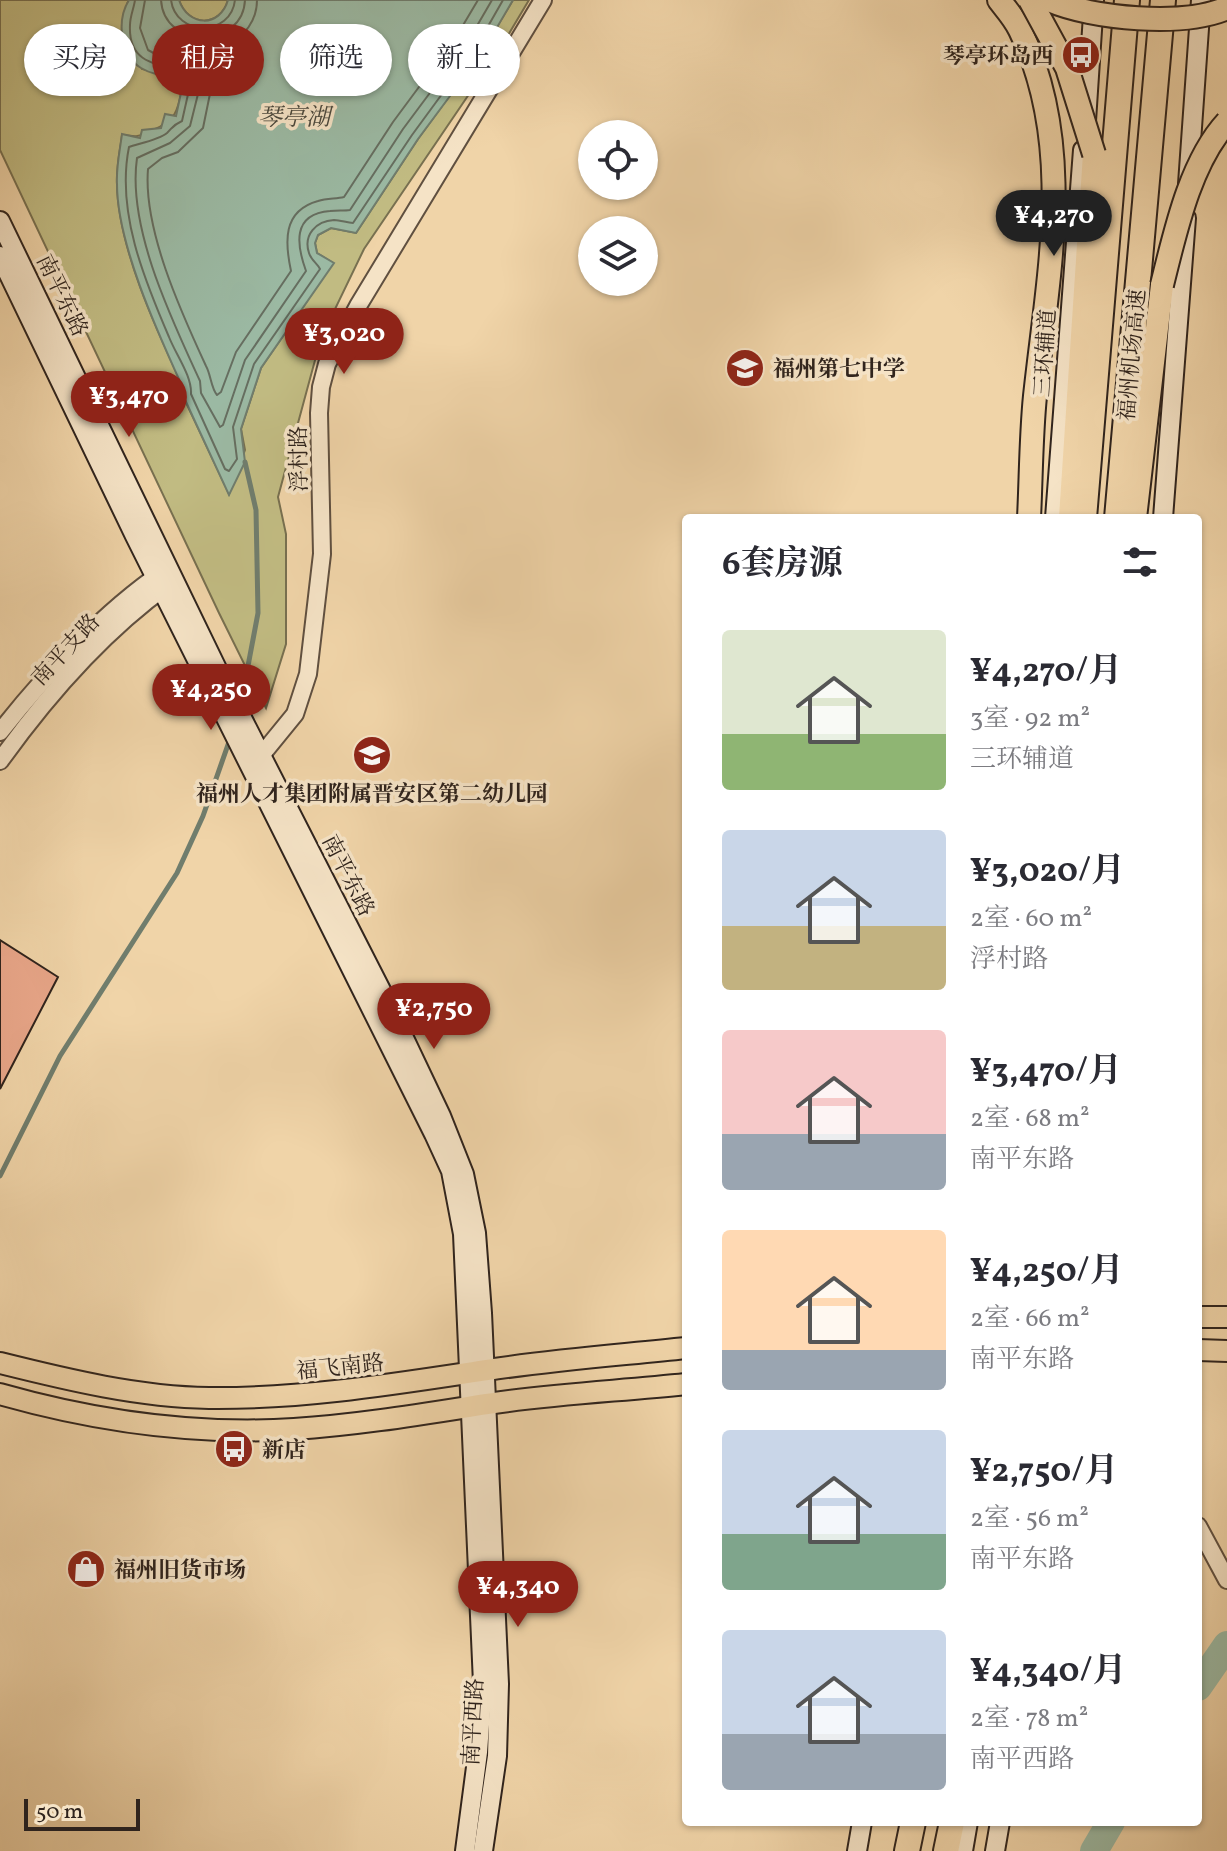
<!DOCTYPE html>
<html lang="zh">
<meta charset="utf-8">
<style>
body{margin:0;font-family:Vollkorn,"Noto Serif SC",serif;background:#f2f2f3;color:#2b2b33;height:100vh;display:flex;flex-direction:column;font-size:30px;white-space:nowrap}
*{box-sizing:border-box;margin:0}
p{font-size:26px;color:#7c7c81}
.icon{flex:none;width:44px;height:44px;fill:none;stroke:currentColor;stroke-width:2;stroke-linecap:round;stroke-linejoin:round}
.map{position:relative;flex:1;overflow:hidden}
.side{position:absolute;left:682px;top:514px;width:520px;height:1312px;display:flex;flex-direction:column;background:#fff;border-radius:8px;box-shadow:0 2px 6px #0004}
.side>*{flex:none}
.guide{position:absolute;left:24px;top:24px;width:538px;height:72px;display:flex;gap:16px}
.tools{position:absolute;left:578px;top:120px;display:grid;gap:16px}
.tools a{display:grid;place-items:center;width:80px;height:80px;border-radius:50%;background:#fff;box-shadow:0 2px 6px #0004;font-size:40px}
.scale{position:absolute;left:24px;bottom:20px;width:116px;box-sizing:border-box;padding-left:8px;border:4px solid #30241d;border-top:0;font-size:22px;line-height:28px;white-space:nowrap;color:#30241d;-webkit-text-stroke:6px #f5e3c6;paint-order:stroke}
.price{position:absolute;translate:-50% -68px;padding:0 18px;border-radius:28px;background:#8f2418;color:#fff;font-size:26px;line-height:52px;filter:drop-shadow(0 2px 4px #0008)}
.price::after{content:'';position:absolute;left:50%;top:48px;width:24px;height:18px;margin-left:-12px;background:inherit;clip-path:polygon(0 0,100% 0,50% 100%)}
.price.selected{background:#222;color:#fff}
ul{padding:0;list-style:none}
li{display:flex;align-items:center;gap:24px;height:200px;padding:0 40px}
li span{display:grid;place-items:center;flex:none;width:224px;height:160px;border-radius:8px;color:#555}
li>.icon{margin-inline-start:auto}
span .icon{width:96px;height:96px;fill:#fffc;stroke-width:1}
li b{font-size:34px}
h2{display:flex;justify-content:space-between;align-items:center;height:96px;padding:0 40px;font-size:34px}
.pill{padding:0 28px;border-radius:36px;background:#fff;box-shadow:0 2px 6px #0004;font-size:28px;line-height:72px}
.pill.selected{background:#8f2418;color:#fff}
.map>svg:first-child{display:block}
.green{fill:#c1bb82;stroke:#787050;stroke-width:2}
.water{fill:#9bb9a3;stroke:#707d6d;stroke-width:2}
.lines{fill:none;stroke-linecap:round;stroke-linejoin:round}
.shore{stroke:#666e60;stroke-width:2}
.stream{stroke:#707d6d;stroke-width:5}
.river{stroke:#9bb9a3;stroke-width:28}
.building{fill:#e8a689;stroke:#30241d;stroke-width:2}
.tertiary-casing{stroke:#605040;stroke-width:20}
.secondary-casing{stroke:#30241d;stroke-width:22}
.primary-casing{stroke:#30241d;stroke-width:24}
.trunk-casing{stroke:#30241d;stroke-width:26}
.motorway-casing{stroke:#30241d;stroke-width:28}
.tertiary{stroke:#f5e3c6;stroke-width:16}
.secondary{stroke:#f5e3c6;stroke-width:18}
.primary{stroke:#f0d4a8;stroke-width:20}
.trunk{stroke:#f0d4a8;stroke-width:22}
.motorway{stroke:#f0d4a8;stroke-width:24}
.trunk-bridge-casing{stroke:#30241d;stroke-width:26;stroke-linecap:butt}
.trunk-bridge{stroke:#f0d4a8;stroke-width:22}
.labels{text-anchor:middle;stroke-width:7;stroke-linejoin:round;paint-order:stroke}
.poi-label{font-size:22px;font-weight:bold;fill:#30241d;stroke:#f5e3c6;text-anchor:start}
.street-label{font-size:22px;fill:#30241d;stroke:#f5e3c6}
.water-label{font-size:24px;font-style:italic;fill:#4b493e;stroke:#f5e3c6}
</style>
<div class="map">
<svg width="1227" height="1851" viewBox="0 0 1227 1851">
<rect width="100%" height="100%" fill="#f0d4a8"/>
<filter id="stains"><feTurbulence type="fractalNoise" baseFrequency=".0025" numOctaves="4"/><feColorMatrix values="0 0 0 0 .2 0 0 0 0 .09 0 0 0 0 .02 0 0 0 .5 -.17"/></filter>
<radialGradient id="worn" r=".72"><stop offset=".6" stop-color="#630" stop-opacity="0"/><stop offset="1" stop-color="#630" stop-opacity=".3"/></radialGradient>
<g class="green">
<path d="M0 0H129L127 4 142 69 184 79C178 106 180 119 153 130 135 137 143 137 122 135 120 151 116 168 117 184 118 248 157 331 184 389L181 392 229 494 245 450 241 429 261 368 333 263 317 253 315 243 318 235 331 228 356 233 418 139 483 50 513 0H529L501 47 364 249 321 338 278 497 286 534V644L266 708 219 613 0 150Z"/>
<path d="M179 0H228C220 28 188 27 179 0Z"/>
</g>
<path class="water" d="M129 0H179C188 27 220 28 228 0H513L482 53 418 139 356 233 331 228 318 235 315 243 317 253 334 263 261 368 241 429 245 462 229 495 181 391 183 388C158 333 117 244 117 184 116 167 120 150 122 134L140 138 142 130 161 128 165 114 176 116 184 79C170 76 154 76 141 68 119 55 117 19 129 0Z"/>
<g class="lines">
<g class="shore">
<path d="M135 0C134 8 130 16 130 25 128 64 157 64 186 71L191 81 182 121C173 125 173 127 167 133 159 140 137 144 129 147 116 211 144 279 169 337 176 355 192 376 191 394L225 469 229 471 237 459 233 427 254 364 320 269C317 263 311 260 309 253 303 235 316 221 334 220 341 220 347 223 353 223L412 135 475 49 503 0"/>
<path d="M145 0 140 28 148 50 159 56 192 63 200 72 201 82 190 126 170 143 137 158C127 227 171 318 200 381L201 393 220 427 223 425 245 360 306 271C297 246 291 214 330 211 337 210 344 211 350 210L403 129 467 43 492 0"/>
<path d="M161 0C164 50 243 49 245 0"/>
<path d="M171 0C176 37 231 37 235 0"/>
<path d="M257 0C257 20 245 37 226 45 219 49 209 49 202 53L213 79 203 128 178 152 162 158 148 169C143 229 181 312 206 366 211 375 211 388 217 395L221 392 236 352 291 271C285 243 282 211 318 201 327 198 336 199 344 197L393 122 456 37 478 0"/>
</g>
<g class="stream">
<path d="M241 703 258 613 256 510 245 462"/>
<path d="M0 1176 60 1056 177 873 203 816 230 739"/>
</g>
<g class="river">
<path d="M1198 1687 1227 1645"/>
<path d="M1094 1851 1111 1822"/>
</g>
</g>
<path class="building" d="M0 940 58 977 0 1089Z"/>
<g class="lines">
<defs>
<g id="tertiary">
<path d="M0 732C44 676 105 611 164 571"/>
<path d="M0 761C48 694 102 632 169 584"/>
<path d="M255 763 295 714 308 674 322 554 319 413 321 387 327 364 358 306 543 0"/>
<path d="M1198 1526 1227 1580"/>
</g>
<g id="secondary">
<path d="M1086 121 1094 0"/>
<path d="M1188 184 1201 0"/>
<path d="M0 221 220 675 384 996 441 1116 464 1174 476 1233 482 1313 499 1684 497 1756 483 1851"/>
<path d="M0 256 135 536 434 1134 451 1171 463 1234 483 1683 478 1752 465 1851"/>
<path d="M1055 518 1083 150"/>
<path d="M1163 518 1186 218"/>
<path d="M857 1851 862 1822"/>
<path d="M963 1851 968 1822"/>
<path d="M995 1851 1000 1822"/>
</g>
<g id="primary">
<path d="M1198 1317H1227"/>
<path d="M1198 1350 1227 1351"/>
<path d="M0 1363C68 1380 139 1397 209 1398 303 1399 394 1384 487 1370 553 1360 620 1355 686 1348"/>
<path d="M0 1394C95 1421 196 1435 294 1429 358 1425 423 1414 487 1404 552 1394 620 1391 686 1384"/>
</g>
<g id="trunk">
<path d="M999 0C1006 9 1015 19 1020 30 1076 146 1048 274 1035 396 1031 436 1031 478 1029 518"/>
<path d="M1070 518 1094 154"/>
<path d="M1135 518 1162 285"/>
</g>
<g id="motorway">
<path d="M1084 518 1127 0"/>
<path d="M1117 518 1163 0"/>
<path d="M907 1851 913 1822"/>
<path d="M946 1851 952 1822"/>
</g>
</defs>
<use href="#tertiary" class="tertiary-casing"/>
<use href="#secondary" class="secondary-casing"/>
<use href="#primary" class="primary-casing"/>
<use href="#trunk" class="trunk-casing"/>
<use href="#motorway" class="motorway-casing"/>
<use href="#tertiary" class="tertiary"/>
<use href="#secondary" class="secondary"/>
<use href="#primary" class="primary"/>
<use href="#trunk" class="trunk"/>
<use href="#motorway" class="motorway"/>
<defs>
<g id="trunk-bridge">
<path d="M1030 0 1067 68 1094 154"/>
<path d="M1049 0C1092 19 1184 27 1227 8"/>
<path d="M1162 285C1175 233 1190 162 1227 122"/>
</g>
</defs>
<use href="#trunk-bridge" class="trunk-bridge-casing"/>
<use href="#trunk-bridge" class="trunk-bridge"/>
</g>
<defs>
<symbol id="bus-disc" viewBox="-11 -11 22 22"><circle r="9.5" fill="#8f2418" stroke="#f5e3c6"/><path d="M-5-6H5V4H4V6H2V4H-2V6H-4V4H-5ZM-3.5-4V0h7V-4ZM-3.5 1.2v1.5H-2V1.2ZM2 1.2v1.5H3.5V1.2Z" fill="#fff"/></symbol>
<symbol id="school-disc" viewBox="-11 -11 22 22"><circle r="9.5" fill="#8f2418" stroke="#f5e3c6"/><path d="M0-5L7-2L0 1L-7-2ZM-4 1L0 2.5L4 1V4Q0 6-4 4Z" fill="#fff"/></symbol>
<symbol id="shop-disc" viewBox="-11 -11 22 22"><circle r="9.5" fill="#8f2418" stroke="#f5e3c6"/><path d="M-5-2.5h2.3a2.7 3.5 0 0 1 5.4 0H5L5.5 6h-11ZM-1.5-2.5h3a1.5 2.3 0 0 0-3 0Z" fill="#fff"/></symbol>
</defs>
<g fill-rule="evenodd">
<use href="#bus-disc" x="1059" y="33" width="44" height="44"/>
<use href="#school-disc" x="723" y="346" width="44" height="44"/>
<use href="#school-disc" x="350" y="733" width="44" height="44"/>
<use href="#bus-disc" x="212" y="1427" width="44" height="44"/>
<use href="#shop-disc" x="64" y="1547" width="44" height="44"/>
</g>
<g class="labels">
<g class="poi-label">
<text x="1053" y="63" text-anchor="end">琴亭环岛西</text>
<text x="773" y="376">福州第七中学</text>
<text x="372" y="801" text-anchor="middle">福州人才集团附属晋安区第二幼儿园</text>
<text x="262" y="1457">新店</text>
<text x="114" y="1577">福州旧货市场</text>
</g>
<g class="street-label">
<text transform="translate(63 295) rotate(64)" y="8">南平东路</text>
<text transform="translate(1044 353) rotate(-86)" y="8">三环辅道</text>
<text transform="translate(1131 355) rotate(-85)" y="8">福州机场高速</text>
<text transform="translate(298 459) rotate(-91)" y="8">浮村路</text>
<text transform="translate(65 649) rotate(-47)" y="8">南平支路</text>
<text transform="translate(349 875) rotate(63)" y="8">南平东路</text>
<text transform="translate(340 1366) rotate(-6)" y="8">福飞南路</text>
<text transform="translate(472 1722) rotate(-87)" y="8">南平西路</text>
</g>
<g class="water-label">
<text x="294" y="125">琴亭湖</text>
</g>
</g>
<rect width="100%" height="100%" filter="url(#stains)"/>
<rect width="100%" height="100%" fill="url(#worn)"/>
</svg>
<div class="tools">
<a><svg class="icon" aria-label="locate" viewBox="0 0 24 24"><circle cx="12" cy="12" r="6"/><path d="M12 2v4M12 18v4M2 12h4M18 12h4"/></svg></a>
<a><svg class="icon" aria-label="layers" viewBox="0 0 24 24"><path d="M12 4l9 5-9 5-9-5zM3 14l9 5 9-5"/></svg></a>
</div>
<div class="scale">50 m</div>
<b class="price selected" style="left:1054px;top:258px">¥4,270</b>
<b class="price" style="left:344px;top:376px">¥3,020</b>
<b class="price" style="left:129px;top:439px">¥3,470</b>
<b class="price" style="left:211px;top:732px">¥4,250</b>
<b class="price" style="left:434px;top:1051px">¥2,750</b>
<b class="price" style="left:518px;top:1629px">¥4,340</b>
<div class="guide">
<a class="pill">买房</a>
<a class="pill selected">租房</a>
<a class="pill">筛选</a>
<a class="pill">新上</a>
</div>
<section class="side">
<h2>6套房源<svg class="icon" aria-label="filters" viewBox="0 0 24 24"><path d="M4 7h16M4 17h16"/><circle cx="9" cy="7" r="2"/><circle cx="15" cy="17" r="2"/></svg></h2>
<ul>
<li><span style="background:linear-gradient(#dfe7d0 65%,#8fb573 0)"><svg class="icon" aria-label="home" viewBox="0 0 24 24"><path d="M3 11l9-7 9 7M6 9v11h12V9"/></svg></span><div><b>¥4,270/月</b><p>3室 · 92 m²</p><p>三环辅道</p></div></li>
<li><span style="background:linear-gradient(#c9d6e8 60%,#c2b280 0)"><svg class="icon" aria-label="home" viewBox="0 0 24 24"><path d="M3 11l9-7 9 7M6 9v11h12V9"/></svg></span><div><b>¥3,020/月</b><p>2室 · 60 m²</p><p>浮村路</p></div></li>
<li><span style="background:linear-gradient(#f6c9c9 65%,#9aa5b1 0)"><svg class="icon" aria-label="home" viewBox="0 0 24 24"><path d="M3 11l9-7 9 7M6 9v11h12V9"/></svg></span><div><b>¥3,470/月</b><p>2室 · 68 m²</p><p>南平东路</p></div></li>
<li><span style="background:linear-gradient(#ffd9b3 75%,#9aa5b1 0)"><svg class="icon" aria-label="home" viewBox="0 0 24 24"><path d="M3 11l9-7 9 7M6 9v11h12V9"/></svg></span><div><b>¥4,250/月</b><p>2室 · 66 m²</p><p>南平东路</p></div></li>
<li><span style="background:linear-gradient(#c9d6e8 65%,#7fa58c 0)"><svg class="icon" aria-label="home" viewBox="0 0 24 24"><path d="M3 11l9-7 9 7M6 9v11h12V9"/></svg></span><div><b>¥2,750/月</b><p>2室 · 56 m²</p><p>南平东路</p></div></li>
<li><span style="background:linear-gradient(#c9d6e8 65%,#9aa5b1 0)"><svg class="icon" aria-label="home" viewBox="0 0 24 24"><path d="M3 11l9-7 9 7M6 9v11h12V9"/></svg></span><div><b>¥4,340/月</b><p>2室 · 78 m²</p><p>南平西路</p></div></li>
</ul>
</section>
</div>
